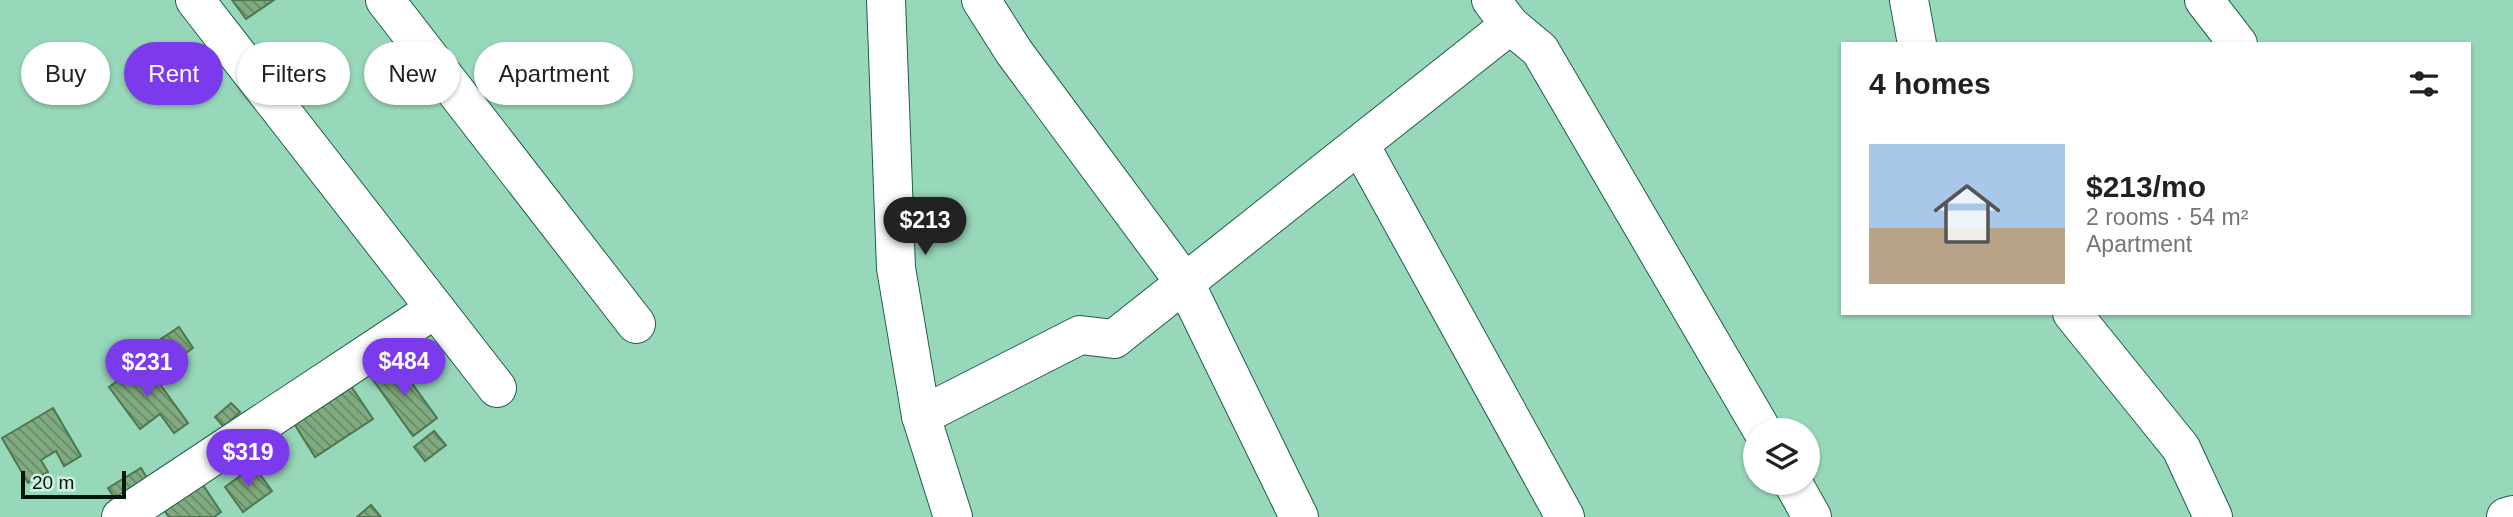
<!DOCTYPE html>
<meta charset="utf-8">
<style>
body{margin:0;font-family:Helvetica,sans-serif;background:#f6f6f6;color:#202124;height:100vh;display:flex;flex-direction:column;font-size:26px;white-space:nowrap}
*{box-sizing:border-box;margin:0}
p{font-size:23px;color:#757577}
.icon{flex:none;width:38px;height:38px;fill:none;stroke:currentColor;stroke-width:2;stroke-linecap:round;stroke-linejoin:round}
.map{position:relative;flex:1;overflow:hidden}
.drawer{position:absolute;left:1841px;top:42px;width:630px;height:273px;display:flex;flex-direction:column;background:#fff;border-radius:0px;box-shadow:0 2px 5px #0004}
.drawer>*{flex:none}
.guide{position:absolute;left:21px;top:42px;width:665px;height:63px;display:flex;gap:14px}
.buttons{position:absolute;left:1743px;top:418px;display:grid;gap:14px}
.buttons a{display:grid;place-items:center;width:77px;height:77px;border-radius:50%;background:#fff;box-shadow:0 2px 5px #0004;font-size:35px}
.scale{position:absolute;left:21px;bottom:18px;width:105px;box-sizing:border-box;padding-left:7px;border:4px solid #00170d;border-top:0;font-size:19px;line-height:24px;white-space:nowrap;color:#00170d;-webkit-text-stroke:5px #d1f1e1;paint-order:stroke}
.price{position:absolute;translate:-50% -60px;padding:0 16px;border-radius:24px;background:#7c3aed;color:#fff;font-size:23px;line-height:46px;filter:drop-shadow(0 2px 4px #0008)}
.price::after{content:'';position:absolute;left:50%;top:42px;width:21px;height:16px;margin-left:-10px;background:inherit;clip-path:polygon(0 0,100% 0,50% 100%)}
.price.on{background:#222;color:#fff}
ul{padding:0;list-style:none}
li{display:flex;align-items:center;gap:21px;height:175px;padding:0 28px}
li span{display:grid;place-items:center;flex:none;width:196px;height:140px;border-radius:0px;color:#555}
li>.icon{margin-inline-start:auto}
span .icon{width:84px;height:84px;fill:#fffc;stroke-width:1}
li b{font-size:30px}
h2{display:flex;justify-content:space-between;align-items:center;height:84px;padding:0 28px;font-size:30px}
.tag{padding:0 24px;border-radius:32px;background:#fff;box-shadow:0 2px 5px #0004;font-size:24px;line-height:63px}
.tag.on{background:#7c3aed;color:#fff}
.map>svg:first-child{display:block}
.building{fill:url(#building-back-hatch);stroke:#4e774e;stroke-width:2}
.lines{fill:none;stroke-linecap:round;stroke-linejoin:round}
.minor-casing{stroke:#1d5e45;stroke-width:40}
.major-casing{stroke:#1d5e45;stroke-width:40}
.minor{stroke:#fff;stroke-width:38}
.major{stroke:#fff;stroke-width:38}
</style>
<div class="map">
<svg width="2513" height="517" viewBox="0 0 2513 517">
<defs>
<pattern id="building-back-hatch" width="6" height="6" patternUnits="userSpaceOnUse" patternTransform="scale(1.75)"><rect width="6" height="6" fill="#80aa7f"/><path d="M-1 5l2 2M0 0l6 6M5-1l2 2" fill="none" stroke="#668966"/></pattern>
</defs>
<rect width="100%" height="100%" fill="#98d8ba"/>
<g class="building">
<path d="M232 0H274L246 19Z"/>
<path d="M179 327 193 348 155 374 140 353Z"/>
<path d="M395 360 437 418 413 436 371 377Z"/>
<path d="M144 362 188 423 174 433 160 414 140 429 109 387Z"/>
<path d="M347 380 373 419 315 457 290 417Z"/>
<path d="M231 403 240 412 224 427 215 417Z"/>
<path d="M53 408 81 456 64 466 56 451 41 460 48 472 28 483 2 438Z"/>
<path d="M434 431 446 445 425 461 414 447Z"/>
<path d="M254 466 272 491 243 512 225 487Z"/>
<path d="M141 468 151 485 119 505 108 488Z"/>
<path d="M201 482 221 512 214 517H169L163 509Z"/>
<path d="M371 505 381 517H357Z"/>
</g>
<g class="lines">
<defs>
<g id="minor">
<path d="M195 0 497 388"/>
<path d="M385 0 636 324"/>
<path d="M981 0 1014 52 1185 283 1299 517"/>
<path d="M1491 0 1510 25 1540 50 1762 430"/>
<path d="M1909 0 1917 44"/>
<path d="M2204 0 2238 44"/>
<path d="M1360 145 1565 517"/>
<path d="M2072 313 2181 448 2213 517"/>
<path d="M921 416 1080 335 1114 339 1510 25"/>
<path d="M1793 483 1812 517"/>
<path d="M121 517 435 309"/>
<path d="M2506 517 2513 515"/>
</g>
<path id="major" d="M886 0 896 268 921 416 953 517"/>
</defs>
<use href="#minor" class="minor-casing"/>
<use href="#major" class="major-casing"/>
<use href="#minor" class="minor"/>
<use href="#major" class="major"/>
</g>
</svg>
<div class="buttons">
<a><svg class="icon" aria-label="layers" viewBox="0 0 24 24"><path d="M12 4l9 5-9 5-9-5zM3 14l9 5 9-5"/></svg></a>
</div>
<div class="scale">20 m</div>
<b class="price on" style="left:925px;top:257px">$213</b>
<b class="price" style="left:404px;top:398px">$484</b>
<b class="price" style="left:147px;top:399px">$231</b>
<b class="price" style="left:248px;top:489px">$319</b>
<div class="guide">
<a class="tag">Buy</a>
<a class="tag on">Rent</a>
<a class="tag">Filters</a>
<a class="tag">New</a>
<a class="tag">Apartment</a>
</div>
<section class="drawer">
<h2>4 homes<svg class="icon" aria-label="filters" viewBox="0 0 24 24"><path d="M4 7h16M4 17h16"/><circle cx="9" cy="7" r="2"/><circle cx="15" cy="17" r="2"/></svg></h2>
<ul>
<li><span style="background:linear-gradient(#a9c7e8 60%,#b9a48a 0)"><svg class="icon" aria-label="home" viewBox="0 0 24 24"><path d="M3 11l9-7 9 7M6 9v11h12V9"/></svg></span><div><b>$213/mo</b><p>2 rooms · 54 m²</p><p>Apartment</p></div></li>
</ul>
</section>
</div>
